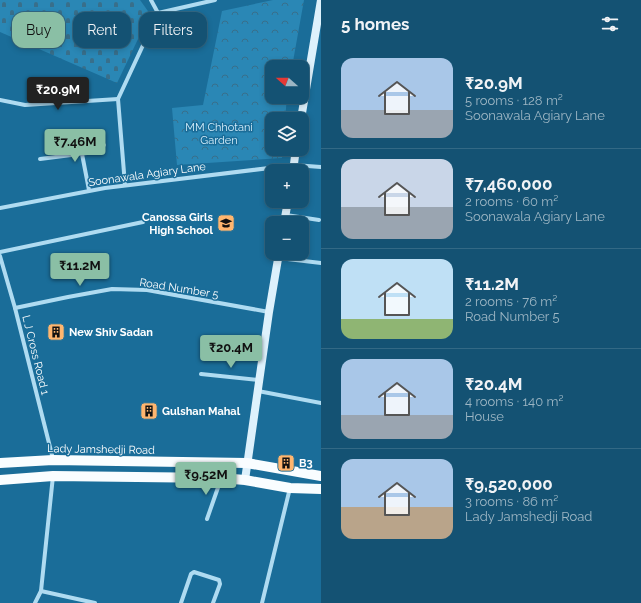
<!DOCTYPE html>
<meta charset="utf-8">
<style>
body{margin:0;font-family:Raleway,sans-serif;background:#215c7b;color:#f1f3f6;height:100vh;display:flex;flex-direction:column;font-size:15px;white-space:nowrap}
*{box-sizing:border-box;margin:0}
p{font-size:13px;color:#9db6c4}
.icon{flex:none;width:22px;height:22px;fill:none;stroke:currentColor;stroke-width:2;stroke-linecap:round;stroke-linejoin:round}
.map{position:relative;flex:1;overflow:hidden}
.sheet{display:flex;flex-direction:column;background:#145273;width:320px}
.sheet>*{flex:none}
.hud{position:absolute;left:12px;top:12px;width:249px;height:36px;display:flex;gap:8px}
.needle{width:26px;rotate:291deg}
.controls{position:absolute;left:265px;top:60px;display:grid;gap:8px}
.controls a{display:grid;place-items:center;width:44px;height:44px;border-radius:8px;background:#145273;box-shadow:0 2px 6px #0003,0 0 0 1px #336985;font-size:20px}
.price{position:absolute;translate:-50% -34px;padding:0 9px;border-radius:4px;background:#8abfa5;color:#111;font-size:13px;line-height:26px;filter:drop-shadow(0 1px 2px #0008)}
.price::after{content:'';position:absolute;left:50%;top:24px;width:12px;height:9px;margin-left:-6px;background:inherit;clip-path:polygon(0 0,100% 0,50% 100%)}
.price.current{background:#222;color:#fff}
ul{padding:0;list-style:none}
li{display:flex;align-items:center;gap:12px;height:100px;padding:0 20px}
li+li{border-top:1px solid #336985}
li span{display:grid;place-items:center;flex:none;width:112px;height:80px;border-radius:12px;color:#555}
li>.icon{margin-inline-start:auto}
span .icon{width:48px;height:48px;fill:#fffc;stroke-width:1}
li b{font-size:17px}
h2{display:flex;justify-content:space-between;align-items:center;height:48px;padding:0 20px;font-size:17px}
.tag{padding:0 14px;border-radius:12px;background:#145273;box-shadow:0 2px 6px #0003,0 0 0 1px #336985;font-size:14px;line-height:36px}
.tag.current{background:#8abfa5;color:#111}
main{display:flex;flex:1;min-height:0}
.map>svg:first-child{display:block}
.cemetery{fill:url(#cemetery-stones)}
.park{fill:url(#park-crowns)}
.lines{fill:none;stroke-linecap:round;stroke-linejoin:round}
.street{stroke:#afdbf1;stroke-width:4}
.secondary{stroke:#ddf1fc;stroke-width:8}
.primary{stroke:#f9fdff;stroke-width:10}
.labels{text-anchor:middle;stroke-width:3;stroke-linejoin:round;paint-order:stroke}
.park-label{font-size:11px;fill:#d6effc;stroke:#1a6d99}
.street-label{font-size:11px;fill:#fff;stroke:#1a6d99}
.poi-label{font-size:11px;font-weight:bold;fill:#fff;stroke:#1a6d99;text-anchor:start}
</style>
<main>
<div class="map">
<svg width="321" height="603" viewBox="0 0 321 603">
<defs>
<pattern id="cemetery-stones" width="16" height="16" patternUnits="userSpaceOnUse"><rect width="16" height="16" fill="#2a87b5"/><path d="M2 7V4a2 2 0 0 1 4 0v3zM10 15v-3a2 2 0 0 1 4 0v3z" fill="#386f8b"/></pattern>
<pattern id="park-crowns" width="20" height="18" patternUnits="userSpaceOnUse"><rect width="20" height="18" fill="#2a87b5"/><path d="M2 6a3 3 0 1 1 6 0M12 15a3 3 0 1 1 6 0" fill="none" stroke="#386f8b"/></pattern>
</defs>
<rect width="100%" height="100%" fill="#1a6d99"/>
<path class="cemetery" d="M0 0H140L150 14 117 83 0 32Z"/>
<path class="park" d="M273 0H304L292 67H272V97H287L285 119H272V149H282V158L177 165 172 108 203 105 222 11Z"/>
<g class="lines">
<g class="street">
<path d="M151 0 158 13"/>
<path d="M0 100 25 105 118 99"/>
<path d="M82 154 89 190"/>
<path d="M40 159 87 153C92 147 97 146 104 145"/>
<path d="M125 185 118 99 158 13 215 0"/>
<path d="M0 208 105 188 294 165 321 167"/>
<path d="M286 215 319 220"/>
<path d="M0 252 143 222"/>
<path d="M0 256 15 308 53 459"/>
<path d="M279 258 321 263"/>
<path d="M15 308 68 297 112 289 147 290 269 312"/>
<path d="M201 374 259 380"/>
<path d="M258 391 321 403"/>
<path d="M207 519 221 479"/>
<path d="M41 591 95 603"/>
<path d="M35 603 41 591 53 476"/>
<path d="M181 603 191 574 194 572 219 580 220 584 213 603"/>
<path d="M262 603 290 488"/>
</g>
<g class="secondary">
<path d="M301 119 321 0"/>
<path d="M293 171 296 149"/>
<path d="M284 223 288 201"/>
<path d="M245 480 269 312 279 253"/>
</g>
<g class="primary">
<path d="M0 463 53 460 247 463 321 476"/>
<path d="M0 480 53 476 221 478 245 480 290 488 321 489"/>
</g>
</g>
<defs>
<symbol id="school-square" viewBox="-11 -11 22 22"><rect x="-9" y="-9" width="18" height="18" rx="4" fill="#ffb66f" stroke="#1a6d99"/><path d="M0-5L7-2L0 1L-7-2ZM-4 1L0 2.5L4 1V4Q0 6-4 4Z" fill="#111"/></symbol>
<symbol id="building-square" viewBox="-11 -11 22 22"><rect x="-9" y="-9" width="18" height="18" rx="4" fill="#ffb66f" stroke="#1a6d99"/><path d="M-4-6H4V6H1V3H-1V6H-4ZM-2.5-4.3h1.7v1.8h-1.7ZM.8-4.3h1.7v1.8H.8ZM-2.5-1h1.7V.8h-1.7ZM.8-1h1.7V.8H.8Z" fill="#111"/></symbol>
</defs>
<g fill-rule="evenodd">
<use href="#school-square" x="216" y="213" width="20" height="20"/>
<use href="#building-square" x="46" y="322" width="20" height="20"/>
<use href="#building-square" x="139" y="401" width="20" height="20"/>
<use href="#building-square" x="276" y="453" width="20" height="20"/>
</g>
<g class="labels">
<g class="park-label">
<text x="219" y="131">MM Chhotani<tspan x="219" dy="13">Garden</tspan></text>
</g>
<g class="street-label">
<text transform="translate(147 174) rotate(-8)" y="4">Soonawala Agiary Lane</text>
<text transform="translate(179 288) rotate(9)" y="4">Road Number 5</text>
<text transform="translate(36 355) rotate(76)" y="4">L J Cross Road 1</text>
<text transform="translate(101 449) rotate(1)" y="4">Lady Jamshedji Road</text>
</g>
<g class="poi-label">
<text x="213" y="221" text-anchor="end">Canossa Girls<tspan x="213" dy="13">High School</tspan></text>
<text x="69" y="336">New Shiv Sadan</text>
<text x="162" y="415">Gulshan Mahal</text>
<text x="299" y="467">B3</text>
</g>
</g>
</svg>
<div class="controls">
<a><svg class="needle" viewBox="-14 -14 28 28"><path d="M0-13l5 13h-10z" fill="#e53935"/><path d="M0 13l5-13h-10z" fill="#9db6c4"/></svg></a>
<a><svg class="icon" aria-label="layers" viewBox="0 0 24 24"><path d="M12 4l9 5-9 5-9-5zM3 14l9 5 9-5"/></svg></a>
<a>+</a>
<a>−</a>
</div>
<b class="price current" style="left:58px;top:111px">₹20.9M</b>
<b class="price" style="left:75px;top:163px">₹7.46M</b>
<b class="price" style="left:80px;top:287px">₹11.2M</b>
<b class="price" style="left:231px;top:369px">₹20.4M</b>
<b class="price" style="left:206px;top:496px">₹9.52M</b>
<div class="hud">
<a class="tag current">Buy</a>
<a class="tag">Rent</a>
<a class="tag">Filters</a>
</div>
</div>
<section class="sheet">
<h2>5 homes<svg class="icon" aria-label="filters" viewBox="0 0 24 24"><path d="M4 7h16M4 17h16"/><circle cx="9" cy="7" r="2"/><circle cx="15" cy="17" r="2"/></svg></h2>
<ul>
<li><span style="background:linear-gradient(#a9c7e8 65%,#9aa5b1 0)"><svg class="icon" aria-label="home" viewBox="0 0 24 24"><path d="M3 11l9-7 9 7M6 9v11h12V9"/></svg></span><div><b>₹20.9M</b><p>5 rooms · 128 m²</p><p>Soonawala Agiary Lane</p></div></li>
<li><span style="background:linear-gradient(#c9d6e8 60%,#9aa5b1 0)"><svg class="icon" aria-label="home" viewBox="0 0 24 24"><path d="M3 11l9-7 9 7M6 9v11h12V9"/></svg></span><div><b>₹7,460,000</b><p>2 rooms · 60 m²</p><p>Soonawala Agiary Lane</p></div></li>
<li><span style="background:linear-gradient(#bfe0f5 75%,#8fb573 0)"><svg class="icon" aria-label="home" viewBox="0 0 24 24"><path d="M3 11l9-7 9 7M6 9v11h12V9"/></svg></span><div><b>₹11.2M</b><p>2 rooms · 76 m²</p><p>Road Number 5</p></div></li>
<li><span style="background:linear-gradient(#a9c7e8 70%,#9aa5b1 0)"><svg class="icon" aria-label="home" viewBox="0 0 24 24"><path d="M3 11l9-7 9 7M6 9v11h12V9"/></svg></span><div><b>₹20.4M</b><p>4 rooms · 140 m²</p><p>House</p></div></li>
<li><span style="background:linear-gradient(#a9c7e8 60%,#b9a48a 0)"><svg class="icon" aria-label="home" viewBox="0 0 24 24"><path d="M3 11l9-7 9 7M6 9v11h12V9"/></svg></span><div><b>₹9,520,000</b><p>3 rooms · 86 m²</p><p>Lady Jamshedji Road</p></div></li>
</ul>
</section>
</main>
